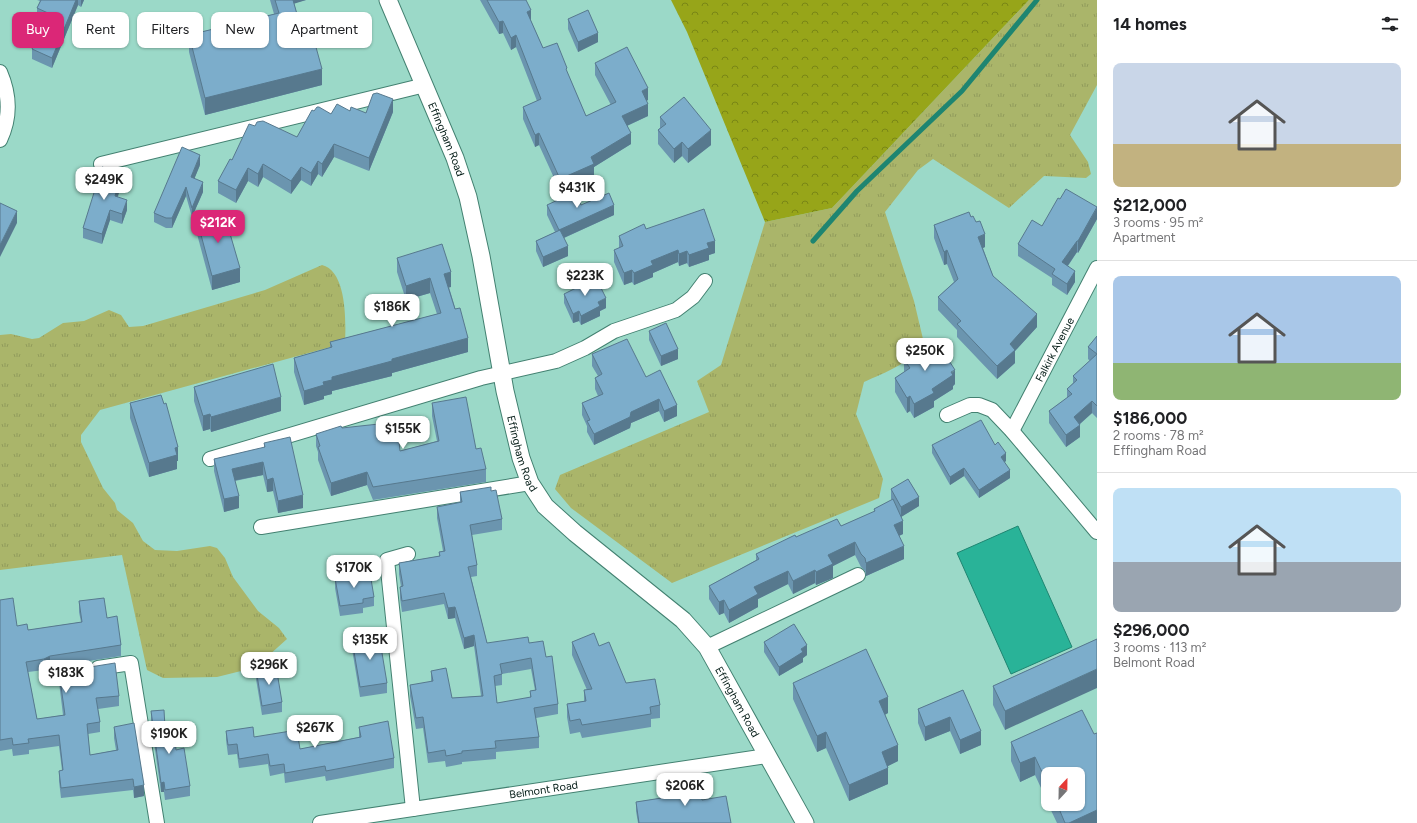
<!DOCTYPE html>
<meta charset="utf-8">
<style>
body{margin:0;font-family:Figtree,sans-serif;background:#f2f2f2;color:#202124;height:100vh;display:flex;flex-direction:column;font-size:15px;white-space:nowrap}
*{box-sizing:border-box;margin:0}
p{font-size:13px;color:#757577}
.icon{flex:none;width:22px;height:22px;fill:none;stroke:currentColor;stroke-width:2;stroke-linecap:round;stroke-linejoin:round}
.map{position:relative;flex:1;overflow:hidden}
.sheet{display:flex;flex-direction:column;background:#fff;width:320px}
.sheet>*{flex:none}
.banner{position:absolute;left:12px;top:12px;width:380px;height:36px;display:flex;gap:8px}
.needle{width:26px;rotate:22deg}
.fabs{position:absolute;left:1041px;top:767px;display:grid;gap:8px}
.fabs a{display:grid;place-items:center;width:44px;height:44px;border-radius:8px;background:#fff;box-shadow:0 1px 3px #0004;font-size:20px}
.price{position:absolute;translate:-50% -34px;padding:0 9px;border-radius:8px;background:#fff;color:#222;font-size:13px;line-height:26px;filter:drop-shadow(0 1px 2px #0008)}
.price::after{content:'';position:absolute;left:50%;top:24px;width:12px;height:9px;margin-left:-6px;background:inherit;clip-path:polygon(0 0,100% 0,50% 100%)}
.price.on{background:#db2777;color:#fff}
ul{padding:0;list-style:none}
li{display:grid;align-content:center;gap:8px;height:212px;padding:0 16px}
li+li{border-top:1px solid #e0e0e0}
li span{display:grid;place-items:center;height:124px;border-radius:8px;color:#555}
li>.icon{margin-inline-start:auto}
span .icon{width:72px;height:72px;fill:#fffc;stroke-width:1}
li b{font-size:17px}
h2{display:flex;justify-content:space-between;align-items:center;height:48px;padding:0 16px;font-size:17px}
.pill{padding:0 14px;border-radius:8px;background:#fff;box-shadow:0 1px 3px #0004;font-size:14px;line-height:36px}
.pill.on{background:#db2777;color:#fff}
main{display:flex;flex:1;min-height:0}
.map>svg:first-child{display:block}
.grass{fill:url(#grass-tufts)}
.forest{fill:url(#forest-crowns)}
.water{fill:#29b398;stroke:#1e8571}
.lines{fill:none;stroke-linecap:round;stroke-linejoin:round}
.stream{stroke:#1e8571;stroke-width:5}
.minor-casing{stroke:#438171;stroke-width:16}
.tertiary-casing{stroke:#438171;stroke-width:19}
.minor{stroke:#fff;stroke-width:14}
.tertiary{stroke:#fff;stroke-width:17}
.wall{fill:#6b95af;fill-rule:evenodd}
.shaded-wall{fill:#57798e}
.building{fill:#7cadcb;stroke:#57798e;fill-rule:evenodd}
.labels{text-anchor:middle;stroke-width:3;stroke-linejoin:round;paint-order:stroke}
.street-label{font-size:11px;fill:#031b16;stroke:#9bd9c8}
</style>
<main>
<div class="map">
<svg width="1097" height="823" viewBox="0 0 1097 823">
<defs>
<pattern id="grass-tufts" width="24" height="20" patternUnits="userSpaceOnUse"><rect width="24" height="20" fill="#aab56a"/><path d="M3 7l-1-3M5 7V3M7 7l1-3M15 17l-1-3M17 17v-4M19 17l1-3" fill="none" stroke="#919b5b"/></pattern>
<pattern id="forest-crowns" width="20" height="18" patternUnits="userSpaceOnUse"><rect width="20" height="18" fill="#97a519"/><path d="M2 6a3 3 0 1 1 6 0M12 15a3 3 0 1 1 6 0" fill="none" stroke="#798615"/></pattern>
</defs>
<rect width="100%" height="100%" fill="#9bd9c8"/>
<g class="grass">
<path d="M1029 0H1097V85L1070 135 1088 162 1091 174 1086 178 1044 176 1009 208 933 159 918 170 885 212 914 301 923 339C915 363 885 372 864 382L856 414 883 479 879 498 672 583 571 508 555 489 560 475 709 412 697 381 721 365 765 222 832 208Z"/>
<path d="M322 265C347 271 346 322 345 343L100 410 81 435V442L103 488 115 503 117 510 133 523 143 541 155 550 177 551 210 546 217 548 225 558 233 577 258 611 279 628 287 639 258 665 245 670 217 677 163 678 147 670 122 555 0 570V335L11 334 32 339 39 338 63 323 84 321 109 310 121 315 129 327 143 326 265 290Z"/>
</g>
<path class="forest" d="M671 0H1029L832 208 765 222 687 32Z"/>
<path class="water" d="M1018 526 1072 647 1011 674 957 553Z"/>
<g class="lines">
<path class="stream" d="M813 241 857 191 962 91 1037 0"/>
<defs>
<g id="minor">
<path d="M0 72C10 95 11 117 0 140"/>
<path d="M101 164 425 85"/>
<path d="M947 415 970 405H979L992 410 1012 431 1097 532"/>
<path id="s1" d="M1012 431 1097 268"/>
<path d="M210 459 481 378 556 361 585 348 614 331 676 310 693 297 705 281"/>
<path d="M261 527 530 483"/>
<path d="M408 554 387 560 413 809"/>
<path d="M707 647 858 575"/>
<path d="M98 668 131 663 157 823"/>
<path d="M51 675 77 671"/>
<path id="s2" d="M320 823 766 756"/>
</g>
<g id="tertiary">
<path id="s3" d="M388 0 455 158 468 197 481 256 505 391 521 458 530 483 545 506 575 533 683 620 707 647 805 823"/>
</g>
</defs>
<use href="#minor" class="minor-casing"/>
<use href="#tertiary" class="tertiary-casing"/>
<use href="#minor" class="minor"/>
<use href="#tertiary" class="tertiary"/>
</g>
<g class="wall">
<path d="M37 0H84L81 7 78 5 52 68 32 59V49L44 21 37 18V8L40 1Z"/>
<path d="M270 0H306L294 3 302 32 322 85 205 115 189 52V35L274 14Z"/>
<path d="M480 0H526L531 21 543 48 567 72 586 116 611 105 595 75V63L648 100 646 101 648 116 627 126 631 144 594 167V176L560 191 539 145 535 147 523 119V107L537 101 516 47 511 50 503 33 499 34Z"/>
<path d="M568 19 598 42 578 52 568 29Z"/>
<path d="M314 111 331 114 350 111 366 113 393 112 369 171 334 157 322 177 318 174 311 186 301 180 291 194 263 177 258 187 248 181 236 203 218 193V181L255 126 297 137Z"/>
<path d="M660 117 711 145 688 163 682 156 674 163 658 144V130L660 128Z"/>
<path d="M200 165 194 179 203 192 192 217 186 196 172 228H166L154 222V213Z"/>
<path d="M122 183 117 197 127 210 122 224 110 220 102 244 83 238V228Z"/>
<path d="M1060 199 1097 207V219L1078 253 1077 252 1068 266 1075 282 1067 295 1052 285V278L1018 256V244L1042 226Z"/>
<path d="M547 205H581L614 215 564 238 568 256 543 267 536 251V241L555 232 547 215Z"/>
<path d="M971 217 985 247 983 248 993 276 1037 327 1015 351V363L997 379 957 337V330L938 310V297L954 282 947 264 944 265 934 238V225Z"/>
<path d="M197 220 240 282 212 290 197 234Z"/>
<path d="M646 229 715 253 709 255V260L689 267 687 263 679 266 678 262 653 273V277L634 285 632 282 624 285 614 262V250L619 248V236Z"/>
<path d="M397 258 451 287H449L468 352 392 373V376L332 391V394L324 396V399L304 405 294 372V358L330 348V342L437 314 430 293 406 300 397 272Z"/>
<path d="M564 294 606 308 600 311V316L581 325 579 321 573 323 564 303Z"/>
<path d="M649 331 678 359 661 366 649 340Z"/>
<path d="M1097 336V418L1092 413 1079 425 1080 437 1066 447 1049 423V411L1067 398V389L1073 383V376L1090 361 1088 359V347Z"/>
<path d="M592 354 646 377 677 416 664 422 659 411 631 423 630 428 594 445 587 432V426L582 415V403L598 396 595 389V378L598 376 592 366Z"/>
<path d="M904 360 955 384 953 386V389L934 401V407L914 418 910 411 907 413 895 392V378L904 372Z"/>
<path d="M194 387 281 411 211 432 210 429 203 431 194 401Z"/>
<path d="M130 403 178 461H177V469L149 477 130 418Z"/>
<path d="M432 403 476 449 486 469V482L373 500 367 485 331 496 318 460V452L316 446V434L342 428 400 451 437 441 432 416Z"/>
<path d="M264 443 303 508 278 513 273 491 267 492 263 475 235 481 239 508 224 512 214 471V459L264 448Z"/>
<path d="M932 445H995L1006 461 1004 462 1010 478 979 498 964 476 950 485 932 453Z"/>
<path d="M891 489 919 506 901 517 903 534 899 536 904 559 866 576 865 571 861 567 855 555 833 566V578L816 585 815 583 793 594 788 584 758 599V607L729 623 724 613 719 615 709 599V586L756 560V554L796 537 841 526 874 512V509L892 500 891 499Z"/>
<path d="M491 491 502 519V530L472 535 477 565V576L471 577 487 643H529L546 657 558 704V714L536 718 539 737V748L496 752V759L462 762V764L446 767 445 761 428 763 423 728 416 729 410 696V685L431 682V671L452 698 481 696 474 646 464 649 455 618 448 619 444 604 402 612 400 598V587H401L399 574V563L439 556V552L443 551 437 518V507L460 502V492ZM531 669 535 690 530 691V698L497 703 495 686 502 685V674Z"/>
<path d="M335 578 374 597V606L363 608V613L340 616 335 588Z"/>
<path d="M0 600 17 626 28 630 81 622 79 612V601L107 618 121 645V656L50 667 44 670 28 672 37 719 63 715 59 682V672L119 696V706L98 709 100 722V732L88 734 90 755 116 750 114 738V727L144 796 134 798 133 790 61 798 59 781V771L62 770 59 746 29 750V754L13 756 12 749 0 751Z"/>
<path d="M1097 639 1005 730 993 705V686Z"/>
<path d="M352 640 387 683V693L360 697 352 649Z"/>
<path d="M572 642 599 646 626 683 660 705V718L651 719V727L582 738 580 732 570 734 567 717V704L584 701V690H587L572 655Z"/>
<path d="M764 642 807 655 803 658V662L779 676 764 652Z"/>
<path d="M256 669 282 702V712L262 715 256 679Z"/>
<path d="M793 683 888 713 885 715 898 761 888 766V784L849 801 826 748 817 752 793 699Z"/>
<path d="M963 690 981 745 960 754 950 731 925 741 918 723V709Z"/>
<path d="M1082 710 1097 823H1057L1048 804H1078L1048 774V803L1035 775 1020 782 1011 761V742Z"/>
<path d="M151 711 165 727 176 750 190 786V796L165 800 164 792H161L151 721Z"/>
<path d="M359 727 394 758V768L326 781 325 776 285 783 284 773 270 776 268 764 239 768 237 754 228 755 226 740V731L254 737 300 749 359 737Z"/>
<path d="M679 778 702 800 731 823H638L636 811V802L680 795 679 788Z"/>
</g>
<g class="shaded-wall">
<path d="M76 0H78V5L52 68V58Z"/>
<path d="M81 0H84L81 7Z"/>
<path d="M290 0H306L290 5Z"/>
<path d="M531 10V22L527 12Z"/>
<path d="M503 21V33L499 34V22Z"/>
<path d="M598 33V42L578 52V42Z"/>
<path d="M516 35V47L511 50V38Z"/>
<path d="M322 69V85L205 115V98Z"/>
<path d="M648 88V100L642 103V91Z"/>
<path d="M393 99V112L369 171V158Z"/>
<path d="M648 104V116L622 128V116Z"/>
<path d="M711 130V145L688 163V149Z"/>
<path d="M539 133V145L535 147V135Z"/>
<path d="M631 133V144L594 167V176L560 191V179L591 157Z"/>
<path d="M682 142V156L674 163V149Z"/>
<path d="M334 144V157L322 177V164Z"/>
<path d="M200 155V165L191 187V177Z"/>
<path d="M318 161V174L311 186V173Z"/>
<path d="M263 164V177L258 187V174Z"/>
<path d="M301 167V180L291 194V181Z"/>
<path d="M248 168V181L236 203V190Z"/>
<path d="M122 173V183L115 206V196Z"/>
<path d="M203 182V192L192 217V208Z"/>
<path d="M186 187V196L172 228V218Z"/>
<path d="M127 200V210L122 224V214Z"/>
<path d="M614 205V215L559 240V230Z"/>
<path d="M1097 208V219L1078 253V241Z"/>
<path d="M110 210V220L102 244V234Z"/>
<path d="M17 211V223L0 257V245Z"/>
<path d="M985 234V247L978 250V237Z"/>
<path d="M715 241V253L709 255V260L689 267V255L707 243Z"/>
<path d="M1077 241V252L1062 274V262Z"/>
<path d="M568 246V256L543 267V257Z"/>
<path d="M678 250V262L653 273V277L634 285V273L651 261Z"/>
<path d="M947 250V264L944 265V252Z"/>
<path d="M687 251V263L679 266V254Z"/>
<path d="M240 268V282L212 290V276Z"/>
<path d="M632 270V282L624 285V273Z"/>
<path d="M1075 271V282L1067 295V284Z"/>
<path d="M451 272V287L444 289V274Z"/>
<path d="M430 278V293L406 300V286Z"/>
<path d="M606 298V308L600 311V316L581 325V316L598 302Z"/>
<path d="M579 311V321L573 323V314Z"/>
<path d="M1037 314V327L1015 351V363L997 379V366L1010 344Z"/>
<path d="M468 338V352L392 373V376L332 391V394L324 396V399L304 405V391L323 382 332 377 392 359Z"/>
<path d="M678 349V359L661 366V356Z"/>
<path d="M955 370V384L953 386V389L934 401V407L914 418V404L932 389Z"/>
<path d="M910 396V411L907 413V398Z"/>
<path d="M281 397V411L211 432V417Z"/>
<path d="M659 399V411L631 423 630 428 594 445V434L631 412Z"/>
<path d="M1092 401V413L1074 429 1080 425V437L1066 447V435L1074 417Z"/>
<path d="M677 405V416L664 422V411Z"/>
<path d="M210 414V429L203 431V416Z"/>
<path d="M178 447V461H177V469L149 477V463L175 448Z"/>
<path d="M1006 453V461L1001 465V457Z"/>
<path d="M263 462V475L232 481V469Z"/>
<path d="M964 468V476L950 485V477Z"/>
<path d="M1010 470V478L979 498V490Z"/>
<path d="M367 472V485L331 496V483Z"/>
<path d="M273 478V491L267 492V480Z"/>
<path d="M303 495V508L278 513V501Z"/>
<path d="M239 496V508L224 512V499Z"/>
<path d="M919 497V506L901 517V507Z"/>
<path d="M903 521V534L894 538V525Z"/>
<path d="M855 542V555L833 566V578L816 585V572L828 555Z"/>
<path d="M904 546V559L866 576V563Z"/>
<path d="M815 570V583L793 594V581Z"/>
<path d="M788 571V584L758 599V607L729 623V610L754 587Z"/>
<path d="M724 600V613L719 615V602Z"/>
<path d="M455 607V618L448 619V608Z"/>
<path d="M474 635V646L464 649V638Z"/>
<path d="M807 645V655L803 658V662L779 676V667L801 649Z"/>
<path d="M50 656V667L44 670V659Z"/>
<path d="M1097 669V688L1005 730V711Z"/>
<path d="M888 697V713L879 717V701Z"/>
<path d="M950 717V731L925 741V727Z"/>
<path d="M981 731V745L960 754V740Z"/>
<path d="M826 732V748L817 752V736Z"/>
<path d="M898 745V761L882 769V752Z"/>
<path d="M1035 757V775L1020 782V763Z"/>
<path d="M888 768V784L849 801V785Z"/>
<path d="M164 782V792H161V783Z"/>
<path d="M144 785V796L134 798V787Z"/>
<path d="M1097 810V823H1069Z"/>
</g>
<g class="building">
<path d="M41 0H76L52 58 32 49 48 13 37 8Z"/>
<path d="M275 0H293L302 32 311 29 322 69 205 98 189 35 279 13Z"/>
<path d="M487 0H526L531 10 527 12 543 48 557 43 567 68 566 69 586 116 616 102 595 63 627 47 648 88 642 91 648 104 622 116 631 133 591 157 594 164 560 179 539 133 535 135 523 107 541 99 516 35 511 38 503 21 499 22Z"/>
<path d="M588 10 598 33 578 42 568 19Z"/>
<path d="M377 93 393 99 369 158 334 144 322 164 318 161 311 173 301 167 291 181 263 164 258 174 248 168 236 190 218 181 230 159 232 160 249 124 255 126 257 122 263 121 297 137 312 110 314 111 317 107H319L331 114 337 104 350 111 351 107 366 113 373 94Z"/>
<path d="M684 97 711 130 688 149 682 142 674 149 658 130 666 124 660 117Z"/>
<path d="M182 147 200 155 191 177 203 182 192 208 186 187 172 218H166L154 213Z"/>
<path d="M102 167 122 173 115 196 127 200 122 214 110 210 102 234 83 228Z"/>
<path d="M1066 189 1097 207 1078 241H1077L1062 262 1075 271 1067 284 1052 274 1055 269 1018 244 1032 220 1042 226 1058 198 1060 199Z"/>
<path d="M575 192 581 205 609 193 614 205 559 230 547 205Z"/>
<path d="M0 203 17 211 0 245Z"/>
<path d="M704 209 715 241 707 243 709 248 689 255 687 251 679 254 678 250 651 261 653 265 634 273 632 270 624 273 614 250 623 246 619 236 644 224 646 229Z"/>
<path d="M969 212 971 217 973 216 976 222 980 221 985 234 978 237 993 276 1037 314 1010 344 1015 350 997 366 957 324 961 321 938 297 958 279 947 250 944 252 934 225Z"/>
<path d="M224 213 240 268 212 276 197 220Z"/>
<path d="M560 230 568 246 543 257 536 241Z"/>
<path d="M442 244 451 272 444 274 455 309 460 308 468 338 392 359V361L332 377V380L323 382 324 385 304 391 294 358 332 347 330 342 441 313 430 278 406 286 397 258Z"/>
<path d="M596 278 606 298 598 302 600 306 581 316 579 311 573 314 564 294Z"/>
<path d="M666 323 678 349 661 356 649 331Z"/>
<path d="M1097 336V354L1088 347Z"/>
<path d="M627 339 646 377 660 370 677 405 664 411 659 399 631 412 630 417 594 434 587 421 590 420 582 403 603 394 595 378 602 374 592 354Z"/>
<path d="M931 342H937L955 370 951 372 953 375 932 389 934 393 914 404 910 396 907 398 895 378 910 368 904 360Z"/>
<path d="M1097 354V406L1092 401 1074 417 1080 425 1066 435 1049 411 1072 394 1067 389 1077 380 1073 376Z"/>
<path d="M273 364 281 397 211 417 210 414 203 416 194 387Z"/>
<path d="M161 395 164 404 166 403 178 447 175 448 177 455 149 463 130 403Z"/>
<path d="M466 397 476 449 481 448 486 469 373 487 367 472 331 483 318 447 320 446 316 434 341 426 342 428 397 422 400 451 439 441 432 403Z"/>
<path d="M981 420 995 445 998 442 1006 453 1001 457 1010 470 979 490 964 468 950 477 932 445Z"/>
<path d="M290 437 303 495 278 501 273 478 267 480 263 462 232 469 239 496 224 499 214 459 265 447 264 443Z"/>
<path d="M908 479 919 497 901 507 891 489Z"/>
<path d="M491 487V491L496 490 502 519 470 525 477 565 468 567 487 643 528 637 529 643 543 641 546 657 552 656 558 704 534 708 539 737 495 741 496 748 462 751V753L446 756 445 750 428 753 423 717 416 718 410 685 433 681 431 671 446 668 452 698 483 696 474 635 464 638 455 607 448 608 444 593 402 601 400 587 403 586 399 563 440 556 439 552 445 551 437 507 462 502 460 492ZM531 658 536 690 530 691 531 697 497 703 494 676 502 674 500 664Z"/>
<path d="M893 499 903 521 894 525 904 546 866 563 865 558 861 554 855 542 828 555 833 564 816 572 815 570 793 581 788 571 754 587 758 594 729 610 724 600 719 602 709 586 759 559 756 554 795 535 796 537 837 519 841 526 875 511 874 509Z"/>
<path d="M370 573 374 597 363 599V603L340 606 335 578Z"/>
<path d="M13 598 17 626 27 624 28 630 82 622 79 601 104 598 107 618 117 616 121 645 50 656 44 659 26 662 37 719 65 715 59 672 115 663 119 696 96 698 100 722 87 724 90 755 118 750 114 727 134 723 144 785 134 787 133 779 61 788 59 771 63 770 59 735 28 739 29 743 13 745 12 738 0 740V600Z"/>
<path d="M794 624 807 645 801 649 803 652 779 667 764 642Z"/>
<path d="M594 633 599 646 609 642 626 683 655 679 660 705 650 707 651 714 582 725 580 719 570 721 567 704 586 701 584 690 592 689 572 642Z"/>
<path d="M379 635 387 683 360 687 352 640Z"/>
<path d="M1097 639V669L1005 711 993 686Z"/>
<path d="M866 649 888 697 879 701 898 745 882 752 888 768 849 785 826 732 817 736 793 683Z"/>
<path d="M276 666 282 702 262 706 256 669Z"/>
<path d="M963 690 981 731 960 740 950 717 925 727 918 709Z"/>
<path d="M164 710 165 727H174L176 750 184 748 190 786 165 790 164 782 161 783 151 711Z"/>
<path d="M1082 710 1094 734 1097 733V810L1069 823H1065L1057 804H1078V774H1048V785L1035 757 1020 763 1011 742Z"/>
<path d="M388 721 394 758 326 771 325 766 285 773 284 764 270 766 268 754 239 759 237 744 228 745 226 731 253 727 254 737 297 730 300 749 361 737 359 727Z"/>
<path d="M699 776 702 800 726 796 731 823H639L636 802 681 795 679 778Z"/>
</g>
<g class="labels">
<g class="street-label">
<text dy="4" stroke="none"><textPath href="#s3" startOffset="151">Effingham Road</textPath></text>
<text dy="4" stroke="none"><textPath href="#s1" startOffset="92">Falkirk Avenue</textPath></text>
<text dy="4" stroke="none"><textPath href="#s3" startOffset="475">Effingham Road</textPath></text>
<text dy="4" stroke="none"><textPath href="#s3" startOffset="811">Effingham Road</textPath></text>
<text dy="4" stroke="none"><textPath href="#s2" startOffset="226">Belmont Road</textPath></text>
</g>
</g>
</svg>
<div class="fabs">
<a><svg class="needle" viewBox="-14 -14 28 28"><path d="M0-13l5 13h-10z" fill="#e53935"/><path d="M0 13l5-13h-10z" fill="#757577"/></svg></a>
</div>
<b class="price" style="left:104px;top:201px">$249K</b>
<b class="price" style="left:577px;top:209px">$431K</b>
<b class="price on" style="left:218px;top:244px">$212K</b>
<b class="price" style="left:585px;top:297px">$223K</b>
<b class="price" style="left:392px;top:328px">$186K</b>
<b class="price" style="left:925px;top:372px">$250K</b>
<b class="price" style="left:403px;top:450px">$155K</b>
<b class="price" style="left:354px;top:589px">$170K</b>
<b class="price" style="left:370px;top:661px">$135K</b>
<b class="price" style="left:269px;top:686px">$296K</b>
<b class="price" style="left:66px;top:694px">$183K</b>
<b class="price" style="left:315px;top:749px">$267K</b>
<b class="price" style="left:169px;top:755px">$190K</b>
<b class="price" style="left:685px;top:807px">$206K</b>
<div class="banner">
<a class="pill on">Buy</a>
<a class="pill">Rent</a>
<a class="pill">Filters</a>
<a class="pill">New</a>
<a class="pill">Apartment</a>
</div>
</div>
<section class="sheet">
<h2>14 homes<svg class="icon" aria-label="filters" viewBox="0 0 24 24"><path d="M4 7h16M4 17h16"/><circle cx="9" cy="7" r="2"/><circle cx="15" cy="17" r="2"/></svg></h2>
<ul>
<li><span style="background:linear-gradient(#c9d6e8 65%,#c2b280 0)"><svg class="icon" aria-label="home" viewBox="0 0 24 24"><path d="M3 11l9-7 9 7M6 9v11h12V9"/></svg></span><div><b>$212,000</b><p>3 rooms · 95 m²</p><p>Apartment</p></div></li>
<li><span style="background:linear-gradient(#a9c7e8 70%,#8fb573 0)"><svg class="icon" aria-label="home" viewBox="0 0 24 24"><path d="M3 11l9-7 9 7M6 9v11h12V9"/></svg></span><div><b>$186,000</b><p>2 rooms · 78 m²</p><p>Effingham Road</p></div></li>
<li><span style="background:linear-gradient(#bfe0f5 60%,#9aa5b1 0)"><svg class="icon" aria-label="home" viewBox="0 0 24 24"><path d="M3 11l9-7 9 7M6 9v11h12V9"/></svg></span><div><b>$296,000</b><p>3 rooms · 113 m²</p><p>Belmont Road</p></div></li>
</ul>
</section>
</main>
